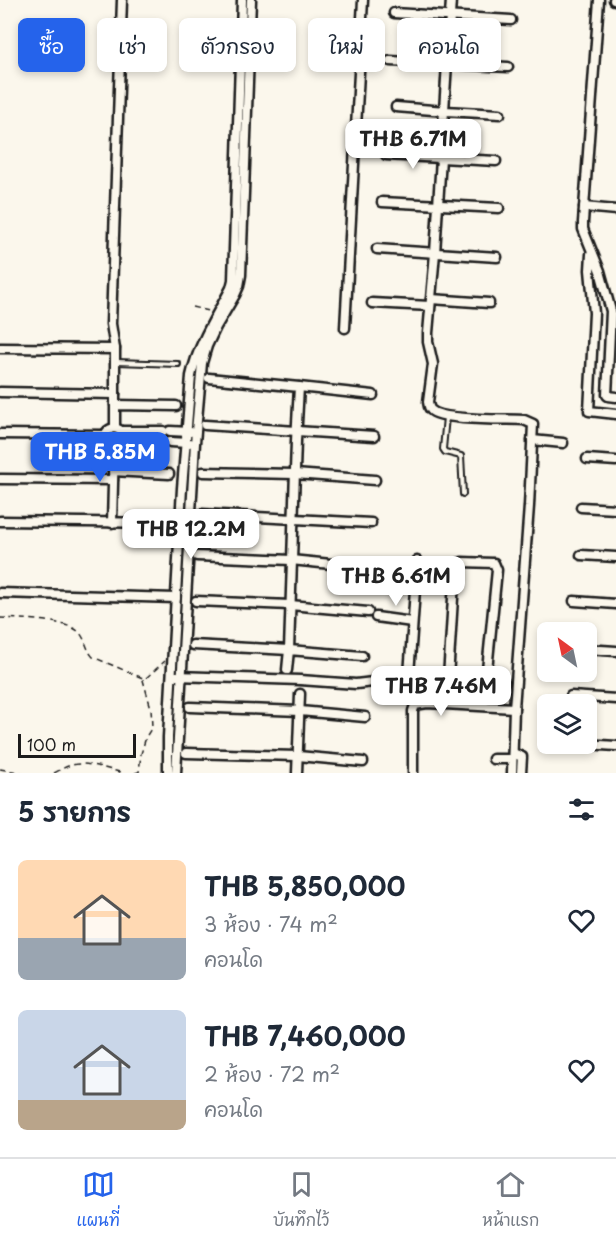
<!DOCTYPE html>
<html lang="th">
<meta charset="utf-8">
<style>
body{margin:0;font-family:"Playpen Sans","Playpen Sans Thai",sans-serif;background:#f6f6f7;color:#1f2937;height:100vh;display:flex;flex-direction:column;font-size:22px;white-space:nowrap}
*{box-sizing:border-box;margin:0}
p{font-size:20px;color:#747a83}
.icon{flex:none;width:33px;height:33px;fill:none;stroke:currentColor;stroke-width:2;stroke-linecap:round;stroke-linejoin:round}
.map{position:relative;height:773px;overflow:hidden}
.sheet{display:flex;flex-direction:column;background:#fff;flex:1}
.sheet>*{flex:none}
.banner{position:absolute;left:18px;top:18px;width:580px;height:54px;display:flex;gap:12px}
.needle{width:39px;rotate:327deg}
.buttons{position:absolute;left:537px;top:622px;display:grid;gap:12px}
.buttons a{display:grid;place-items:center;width:60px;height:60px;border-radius:9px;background:#fff;box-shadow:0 3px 9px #0003;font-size:30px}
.scale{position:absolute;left:18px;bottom:15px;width:118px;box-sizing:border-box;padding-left:6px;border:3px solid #1c1c1c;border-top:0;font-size:16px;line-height:21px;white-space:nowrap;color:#1c1c1c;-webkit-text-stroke:4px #fbf7ec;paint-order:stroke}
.price{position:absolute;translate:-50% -51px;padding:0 14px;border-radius:12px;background:#fff;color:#222;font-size:20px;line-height:39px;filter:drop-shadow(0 2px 3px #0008)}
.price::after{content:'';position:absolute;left:50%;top:36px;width:18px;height:14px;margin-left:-9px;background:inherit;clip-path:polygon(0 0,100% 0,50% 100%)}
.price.on{background:#2563eb;color:#fff}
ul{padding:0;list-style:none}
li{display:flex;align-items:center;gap:18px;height:150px;padding:0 18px}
li span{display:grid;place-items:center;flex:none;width:168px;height:120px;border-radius:9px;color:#555}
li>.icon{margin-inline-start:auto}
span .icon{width:72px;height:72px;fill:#fffc;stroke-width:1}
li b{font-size:26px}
h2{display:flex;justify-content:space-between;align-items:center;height:72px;padding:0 18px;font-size:26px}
.tag{padding:0 21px;border-radius:9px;background:#fff;box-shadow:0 3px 9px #0003;font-size:21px;line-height:54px}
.tag.on{background:#2563eb;color:#fff}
.dock{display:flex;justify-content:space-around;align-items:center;height:84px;border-top:2px solid #e0e1e3;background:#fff;font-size:16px;color:#747a83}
.dock a{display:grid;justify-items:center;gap:3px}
.dock .on{color:#2563eb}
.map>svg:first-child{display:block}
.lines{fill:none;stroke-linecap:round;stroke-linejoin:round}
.service-casing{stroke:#1c1c1c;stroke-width:8}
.minor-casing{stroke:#1c1c1c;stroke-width:13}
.path{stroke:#1c1c1c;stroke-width:1.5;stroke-dasharray:6 4.5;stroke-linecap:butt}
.service{stroke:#fbf7ec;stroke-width:4}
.minor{stroke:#fbf7ec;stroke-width:8}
</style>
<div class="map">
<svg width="616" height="773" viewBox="0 0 616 773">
<rect width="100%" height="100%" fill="#fbf7ec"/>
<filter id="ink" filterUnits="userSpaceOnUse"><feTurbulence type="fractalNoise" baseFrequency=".0167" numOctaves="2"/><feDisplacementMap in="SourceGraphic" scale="12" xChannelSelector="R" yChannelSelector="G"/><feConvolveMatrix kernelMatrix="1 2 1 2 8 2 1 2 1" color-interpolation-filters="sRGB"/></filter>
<g filter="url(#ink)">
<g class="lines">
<defs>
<g id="service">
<path d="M116 362 178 364"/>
<path d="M446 417 443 449 445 452 461 456 463 494"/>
</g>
<g id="minor">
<path d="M451 0 435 253 428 333V342L433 364 428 402C429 405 428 407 431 410 441 421 507 419 524 420L533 424 529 506 514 708 512 773"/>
<path d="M599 0 583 222V229L600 271 611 311 607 395 608 396 616 397"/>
<path d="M614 0H616"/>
<path d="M394 13 511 20"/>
<path d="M390 61 508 67"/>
<path d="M396 107 445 111 500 114"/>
<path d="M386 155 496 161"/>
<path d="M382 202 499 208"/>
<path d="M584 207 616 210"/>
<path d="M377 249 497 257"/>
<path d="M591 254 590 270 594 313 589 411 616 414"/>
<path d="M431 299 489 303"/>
<path d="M372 303 430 306"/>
<path d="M345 328 363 0"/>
<path d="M0 348 115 349"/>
<path d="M299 387 373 395"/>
<path d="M0 392 115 394"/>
<path d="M115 405V349L111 324 122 0"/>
<path d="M205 425 374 436"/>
<path d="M115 428V405L176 406"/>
<path d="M121 431 122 439 118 444C111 446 106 443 105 435 108 428 115 426 121 431H163"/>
<path d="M170 431 190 432"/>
<path d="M0 434 105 435"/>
<path d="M532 440 563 443"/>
<path d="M120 441 163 442"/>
<path d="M170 442 189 443"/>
<path d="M587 459 616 461"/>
<path d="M113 471 169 474"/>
<path d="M203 472 295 474 375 480"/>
<path d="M0 479 113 480"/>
<path d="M581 507 616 509"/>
<path d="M202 514 371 523"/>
<path d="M0 521 167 523"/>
<path d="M112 523 114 445"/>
<path d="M581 555 616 557"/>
<path d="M197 556 291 560 371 568"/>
<path d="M378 573 416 576"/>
<path d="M0 593 176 598"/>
<path d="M196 601 290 605 368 612"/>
<path d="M574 601 616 604"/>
<path d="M376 617 412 622"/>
<path d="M193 645 289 650 296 441 299 387 209 378"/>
<path d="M586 649 616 651"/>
<path d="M287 670 289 650 362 656"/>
<path d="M409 675 417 561"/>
<path d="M176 676 300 680 356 684 373 682 394 675H409L504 682"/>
<path d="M448 678 455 566 458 563 462 562 494 563 497 570 486 680"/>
<path d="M571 696 616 699"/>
<path d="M190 707 300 711 365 717"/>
<path d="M586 744 616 746"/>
<path d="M186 753 298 756 363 762"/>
<path d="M513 753 522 757 521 773"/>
<path d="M493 759H512"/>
<path d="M168 773V737L182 488 191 376C198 344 216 317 231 288L233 280 242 0"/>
<path d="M176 773 195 443 202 363 207 346 216 327 235 295 239 286 241 275 251 0"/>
<path d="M297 773 300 694"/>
<path d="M413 773V711L415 705 427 703 514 708"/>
</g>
</defs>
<use href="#service" class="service-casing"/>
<use href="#minor" class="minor-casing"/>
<g class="path">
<path d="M192 307 209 311"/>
<path d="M0 618C19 619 65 619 79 632 86 639 86 650 93 657L145 679 143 680 151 708 152 727 146 737 141 754 139 772 135 773"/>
<path d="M146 678 165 661"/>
<path d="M0 769 23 773"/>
<path d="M54 773C60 770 66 766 72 765 88 761 108 770 124 773"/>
</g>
<use href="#service" class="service"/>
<use href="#minor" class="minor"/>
</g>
</g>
</svg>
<div class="buttons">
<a><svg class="needle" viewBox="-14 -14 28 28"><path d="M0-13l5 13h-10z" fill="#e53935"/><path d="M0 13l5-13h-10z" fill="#747a83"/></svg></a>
<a><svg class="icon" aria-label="layers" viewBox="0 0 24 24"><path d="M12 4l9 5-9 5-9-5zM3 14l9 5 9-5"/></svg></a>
</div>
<div class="scale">100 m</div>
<b class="price" style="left:413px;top:170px">THB 6.71M</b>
<b class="price on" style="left:100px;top:483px">THB 5.85M</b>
<b class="price" style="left:191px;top:560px">THB 12.2M</b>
<b class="price" style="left:396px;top:607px">THB 6.61M</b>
<b class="price" style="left:441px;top:717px">THB 7.46M</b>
<div class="banner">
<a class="tag on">ซื้อ</a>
<a class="tag">เช่า</a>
<a class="tag">ตัวกรอง</a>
<a class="tag">ใหม่</a>
<a class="tag">คอนโด</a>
</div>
</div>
<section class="sheet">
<h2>5 รายการ<svg class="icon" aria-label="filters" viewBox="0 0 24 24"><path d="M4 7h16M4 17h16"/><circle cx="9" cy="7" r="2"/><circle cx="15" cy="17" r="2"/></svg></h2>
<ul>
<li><span style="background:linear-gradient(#ffd9b3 65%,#9aa5b1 0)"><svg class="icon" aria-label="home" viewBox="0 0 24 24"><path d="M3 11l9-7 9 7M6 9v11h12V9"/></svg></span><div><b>THB 5,850,000</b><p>3 ห้อง · 74 m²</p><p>คอนโด</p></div><svg class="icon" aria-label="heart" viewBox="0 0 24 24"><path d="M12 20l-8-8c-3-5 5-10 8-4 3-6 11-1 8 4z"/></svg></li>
<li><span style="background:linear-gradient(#c9d6e8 75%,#b9a48a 0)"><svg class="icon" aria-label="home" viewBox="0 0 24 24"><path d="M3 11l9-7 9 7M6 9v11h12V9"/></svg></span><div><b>THB 7,460,000</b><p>2 ห้อง · 72 m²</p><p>คอนโด</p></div><svg class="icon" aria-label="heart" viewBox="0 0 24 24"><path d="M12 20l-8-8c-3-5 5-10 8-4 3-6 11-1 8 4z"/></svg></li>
</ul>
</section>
<nav class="dock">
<a class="on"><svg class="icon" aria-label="map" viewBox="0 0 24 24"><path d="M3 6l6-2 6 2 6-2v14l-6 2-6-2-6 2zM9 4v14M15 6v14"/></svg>แผนที่</a>
<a><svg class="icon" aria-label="saved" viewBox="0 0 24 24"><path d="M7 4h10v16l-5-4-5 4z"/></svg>บันทึกไว้</a>
<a><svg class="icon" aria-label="home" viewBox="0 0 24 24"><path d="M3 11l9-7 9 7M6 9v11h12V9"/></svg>หน้าแรก</a>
</nav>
